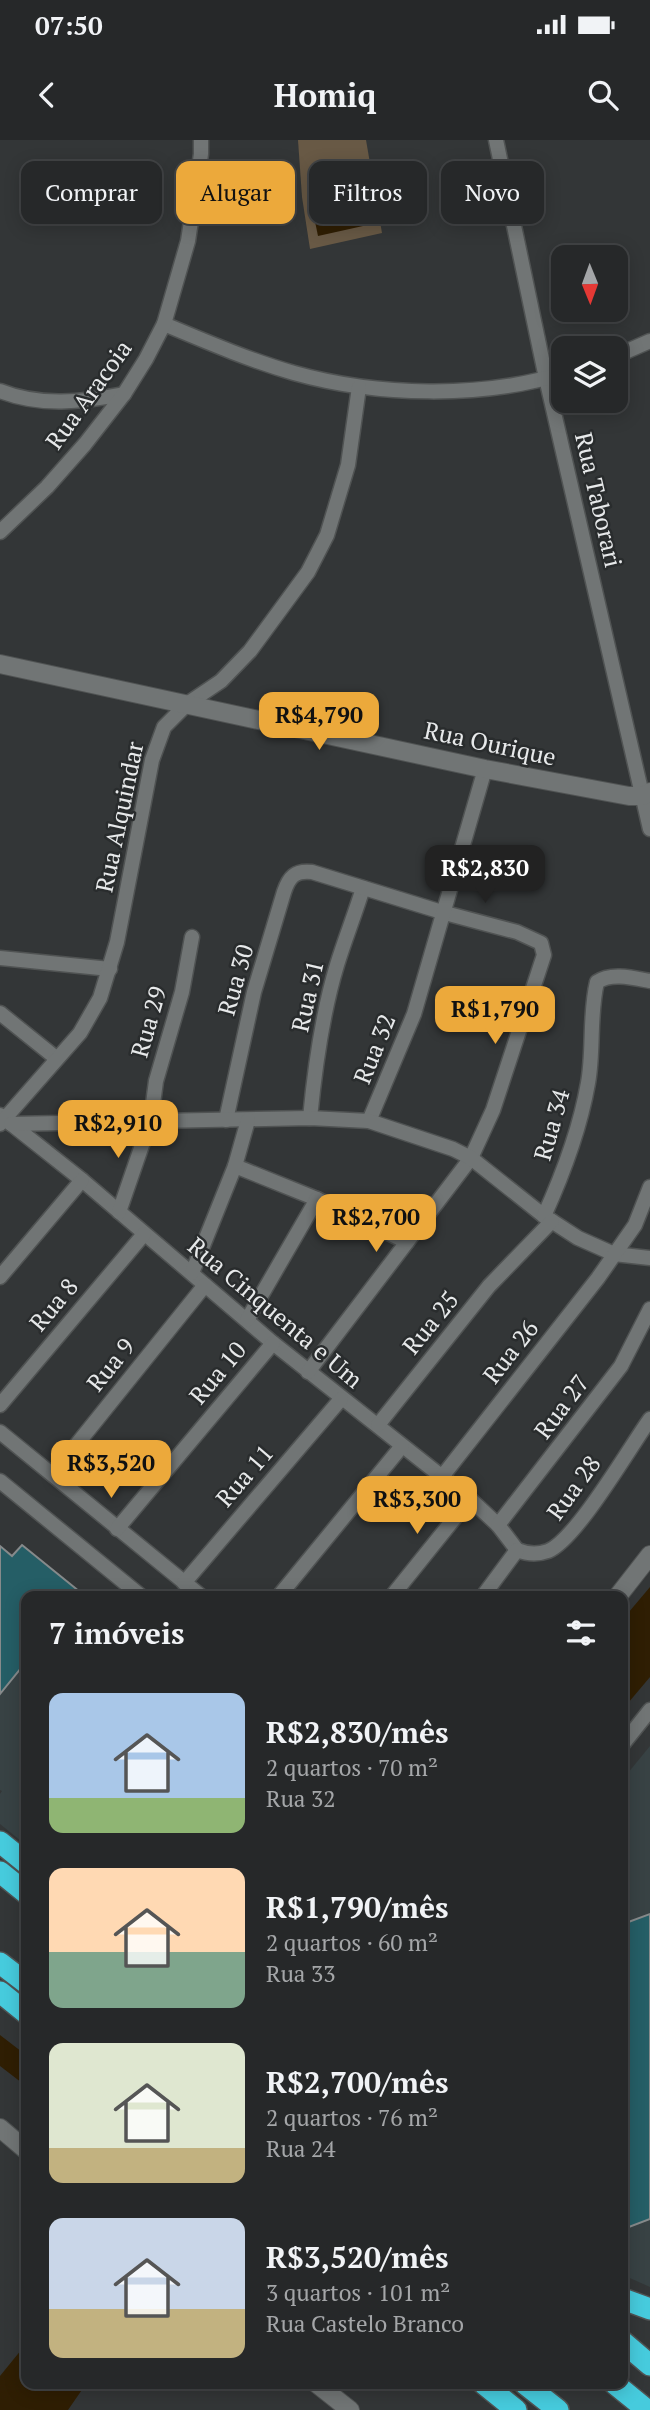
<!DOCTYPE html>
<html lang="pt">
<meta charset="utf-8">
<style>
body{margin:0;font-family:"PT Serif",serif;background:#2e3031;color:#f1f3f6;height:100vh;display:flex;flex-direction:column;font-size:26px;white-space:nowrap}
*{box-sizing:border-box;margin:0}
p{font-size:23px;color:#a4a6a8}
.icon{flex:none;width:38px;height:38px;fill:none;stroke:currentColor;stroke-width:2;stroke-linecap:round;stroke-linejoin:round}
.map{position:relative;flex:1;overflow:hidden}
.panel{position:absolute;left:21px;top:1451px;width:607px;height:798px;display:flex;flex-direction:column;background:#262829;border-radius:14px;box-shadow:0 4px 18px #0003,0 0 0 2px #424446}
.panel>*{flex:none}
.top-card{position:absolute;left:21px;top:21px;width:609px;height:63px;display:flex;gap:14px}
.needle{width:46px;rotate:179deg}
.fabs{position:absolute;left:551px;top:105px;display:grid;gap:14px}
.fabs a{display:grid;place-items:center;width:77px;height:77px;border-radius:14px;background:#262829;box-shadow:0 4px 18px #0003,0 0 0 2px #424446;font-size:35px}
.price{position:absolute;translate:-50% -60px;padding:0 16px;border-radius:14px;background:#eca93b;color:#111;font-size:23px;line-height:46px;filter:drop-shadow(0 2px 4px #0008)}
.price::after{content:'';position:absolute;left:50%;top:42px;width:21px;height:16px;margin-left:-10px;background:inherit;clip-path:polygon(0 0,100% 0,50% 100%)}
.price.current{background:#222;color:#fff}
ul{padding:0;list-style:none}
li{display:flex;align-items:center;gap:21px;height:175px;padding:0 28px}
li span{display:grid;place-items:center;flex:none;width:196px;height:140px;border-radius:14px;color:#555}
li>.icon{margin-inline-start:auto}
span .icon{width:84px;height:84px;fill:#fffc;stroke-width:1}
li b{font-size:30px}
h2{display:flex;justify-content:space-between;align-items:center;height:84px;padding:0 28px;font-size:30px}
.tag{padding:0 24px;border-radius:14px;background:#262829;box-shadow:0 4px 18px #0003,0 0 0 2px #424446;font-size:24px;line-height:63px}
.tag.current{background:#eca93b;color:#111}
.status{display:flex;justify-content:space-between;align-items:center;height:49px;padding:0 35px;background:#262829;direction:ltr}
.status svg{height:19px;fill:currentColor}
header{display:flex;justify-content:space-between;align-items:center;height:91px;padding:0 28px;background:#262829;font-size:32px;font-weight:700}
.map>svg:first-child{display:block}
.built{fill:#384244}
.green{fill:#685945}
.water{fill:#2f1e03}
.building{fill:#255e66;stroke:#868a8b;stroke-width:2}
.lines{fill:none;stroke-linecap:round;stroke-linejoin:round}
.street-casing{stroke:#505353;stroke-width:17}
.secondary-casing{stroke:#505353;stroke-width:20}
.highway-casing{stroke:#505353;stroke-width:24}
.street{stroke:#717575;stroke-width:14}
.secondary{stroke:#717575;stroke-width:18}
.highway{stroke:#46cbdd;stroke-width:21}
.labels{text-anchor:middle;stroke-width:5;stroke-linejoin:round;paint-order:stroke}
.street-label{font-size:24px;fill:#e7e9ea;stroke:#292c2d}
</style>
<div class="status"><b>07:50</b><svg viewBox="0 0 49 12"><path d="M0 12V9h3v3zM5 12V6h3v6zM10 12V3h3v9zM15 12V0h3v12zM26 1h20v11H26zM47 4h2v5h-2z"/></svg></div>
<header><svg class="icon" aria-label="back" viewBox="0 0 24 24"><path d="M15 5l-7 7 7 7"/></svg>Homiq<svg class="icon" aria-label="search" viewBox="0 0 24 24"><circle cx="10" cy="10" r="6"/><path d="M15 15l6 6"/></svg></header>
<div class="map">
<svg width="650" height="2270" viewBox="0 0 650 2270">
<rect width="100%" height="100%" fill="#333637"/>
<g class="built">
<path d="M26 1522V1705L0 1684V1654L2 1651 0 1650V1554Z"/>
<path d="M650 1606V2147L623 2135V1639Z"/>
</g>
<path class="green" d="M298 0H366L382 93 310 109 302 57Z"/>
<g class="water">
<path d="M368 56 372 84 318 96 312 67Z"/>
<path d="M650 1447V1537L623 1569V1479Z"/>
<path d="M0 1895 26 1915V1946L0 1926Z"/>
<path d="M26 2204V2244H86L68 2270H0V2236Z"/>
</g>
<g class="building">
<path d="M22 1405 85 1456H26V1522L0 1554V1406L12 1416Z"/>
<path d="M650 1774V2079L629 2087 623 2073V1784Z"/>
</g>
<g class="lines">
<defs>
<g id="street">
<path d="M496 0 546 238 650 689"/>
<path d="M164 184C207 202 249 220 294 233 376 256 482 259 564 233"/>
<path d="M616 216 650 201"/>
<path d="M0 251C40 267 83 262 124 254"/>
<path d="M0 392 47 347 85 304 124 254 146 219 164 184 188 101 201 14V0"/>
<path d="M0 818 110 829"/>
<path d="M0 873 56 918"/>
<path d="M0 975 82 1040 273 1203 470 1359 498 1385 517 1410"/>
<path d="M310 978C315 926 322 874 337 825 345 799 355 774 363 748"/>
<path d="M226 980 254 852 284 752C289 737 295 730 312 732L445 773 517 792 541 803 544 815 493 970 471 1018 308 1232"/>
<path d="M369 981 414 874 485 629"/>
<path d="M0 984 80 893 100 858 117 802 152 620 164 587 187 564 221 541 250 511 308 432 327 395 348 325 359 247"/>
<path d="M11 984 310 978 369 981 453 1009 471 1018 544 1076 578 1098 614 1114 650 1118"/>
<path d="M235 1026 317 1059 407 1102"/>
<path d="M119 1072 151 979 156 941 182 852 192 797"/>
<path d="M544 1076C563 1034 580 989 588 943 594 910 589 875 597 842 611 832 634 838 650 841"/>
<path d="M192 1133 235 1026 248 980"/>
<path d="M0 1137 82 1040"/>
<path d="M247 1180 317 1059"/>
<path d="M0 1265 144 1094"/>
<path d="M378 1285 489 1146 552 1081"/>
<path d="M0 1292 201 1456"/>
<path d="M53 1334 205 1145"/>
<path d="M441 1338 598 1138 635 1085 650 1047"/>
<path d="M0 1341 141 1456"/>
<path d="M498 1385 621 1226 650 1169"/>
<path d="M117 1389 273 1203"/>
<path d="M517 1410C527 1414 537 1415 548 1411 576 1400 630 1307 650 1279"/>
<path d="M184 1443 341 1259"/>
<path d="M279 1456 402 1306"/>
<path d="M392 1456 470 1359"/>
<path d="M483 1456 517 1410"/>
<path d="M623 1604 650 1570"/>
</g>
<g id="secondary">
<path d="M0 524 485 629 629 656H643L650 652"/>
<path d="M618 1456 650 1415"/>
<path d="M0 1988 26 2010"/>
<path d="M317 2244 350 2270"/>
</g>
<g id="highway">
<path d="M0 1702 26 1723"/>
<path d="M0 1732 26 1753"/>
<path d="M0 1823 26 1843"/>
<path d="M0 1852 26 1873"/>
<path d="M623 2159 650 2169"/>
<path d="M623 2202 650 2225"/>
<path d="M484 2244 516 2270"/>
<path d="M525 2244 558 2270"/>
<path d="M615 2244 647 2270"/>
</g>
</defs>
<use href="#street" class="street-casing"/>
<use href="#secondary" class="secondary-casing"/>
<use href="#highway" class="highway-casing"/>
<use href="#street" class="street"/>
<use href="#secondary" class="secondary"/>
<use href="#highway" class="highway"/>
</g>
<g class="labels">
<g class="street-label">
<text transform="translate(89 255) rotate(-54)" y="8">Rua Aracoia</text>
<text transform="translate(598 360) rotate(77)" y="8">Rua Taborari</text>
<text transform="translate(490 604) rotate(12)" y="8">Rua Ourique</text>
<text transform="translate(120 677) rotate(-78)" y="8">Rua Alquindar</text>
<text transform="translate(236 840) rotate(-74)" y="8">Rua 30</text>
<text transform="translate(308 856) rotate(-77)" y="8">Rua 31</text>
<text transform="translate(149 882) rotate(-74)" y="8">Rua 29</text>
<text transform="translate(375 909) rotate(-68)" y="8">Rua 32</text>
<text transform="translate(552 985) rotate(-74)" y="8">Rua 34</text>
<text transform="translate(54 1165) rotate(-50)" y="8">Rua 8</text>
<text transform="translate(275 1173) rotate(40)" y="8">Rua Cinquenta e Um</text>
<text transform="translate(431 1183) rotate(-51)" y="8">Rua 25</text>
<text transform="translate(511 1212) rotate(-52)" y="8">Rua 26</text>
<text transform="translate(111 1225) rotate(-51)" y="8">Rua 9</text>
<text transform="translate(218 1233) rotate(-50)" y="8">Rua 10</text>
<text transform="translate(562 1267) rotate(-53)" y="8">Rua 27</text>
<text transform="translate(245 1336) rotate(-49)" y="8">Rua 11</text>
<text transform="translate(574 1348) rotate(-54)" y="8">Rua 28</text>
</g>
</g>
</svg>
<div class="fabs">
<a><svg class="needle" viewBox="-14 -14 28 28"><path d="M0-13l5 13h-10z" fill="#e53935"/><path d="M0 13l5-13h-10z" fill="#a4a6a8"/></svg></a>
<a><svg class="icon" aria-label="layers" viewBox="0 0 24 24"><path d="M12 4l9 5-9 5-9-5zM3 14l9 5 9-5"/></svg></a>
</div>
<b class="price" style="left:319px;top:612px">R$4,790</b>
<b class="price current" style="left:485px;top:765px">R$2,830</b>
<b class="price" style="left:495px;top:906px">R$1,790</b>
<b class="price" style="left:118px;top:1020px">R$2,910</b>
<b class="price" style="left:376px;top:1114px">R$2,700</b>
<b class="price" style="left:111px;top:1360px">R$3,520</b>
<b class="price" style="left:417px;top:1396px">R$3,300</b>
<div class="top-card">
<a class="tag">Comprar</a>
<a class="tag current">Alugar</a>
<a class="tag">Filtros</a>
<a class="tag">Novo</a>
</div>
<section class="panel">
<h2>7 imóveis<svg class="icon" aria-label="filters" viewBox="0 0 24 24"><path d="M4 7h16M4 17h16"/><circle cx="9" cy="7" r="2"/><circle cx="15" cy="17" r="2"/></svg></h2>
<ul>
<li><span style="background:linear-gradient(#a9c7e8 75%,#8fb573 0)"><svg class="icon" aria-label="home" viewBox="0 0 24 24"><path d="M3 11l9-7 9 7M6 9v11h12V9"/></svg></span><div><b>R$2,830/mês</b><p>2 quartos · 70 m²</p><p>Rua 32</p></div></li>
<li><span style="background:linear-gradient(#ffd9b3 60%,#7fa58c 0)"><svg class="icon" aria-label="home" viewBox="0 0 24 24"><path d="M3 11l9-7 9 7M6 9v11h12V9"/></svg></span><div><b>R$1,790/mês</b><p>2 quartos · 60 m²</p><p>Rua 33</p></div></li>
<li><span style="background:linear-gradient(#dfe7d0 75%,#c2b280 0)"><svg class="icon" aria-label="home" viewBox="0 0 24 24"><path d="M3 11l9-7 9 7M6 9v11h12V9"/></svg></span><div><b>R$2,700/mês</b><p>2 quartos · 76 m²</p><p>Rua 24</p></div></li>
<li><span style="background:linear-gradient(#c9d6e8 65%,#c2b280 0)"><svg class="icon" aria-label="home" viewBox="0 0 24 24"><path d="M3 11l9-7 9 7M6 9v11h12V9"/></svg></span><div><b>R$3,520/mês</b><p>3 quartos · 101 m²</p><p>Rua Castelo Branco</p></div></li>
</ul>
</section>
</div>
